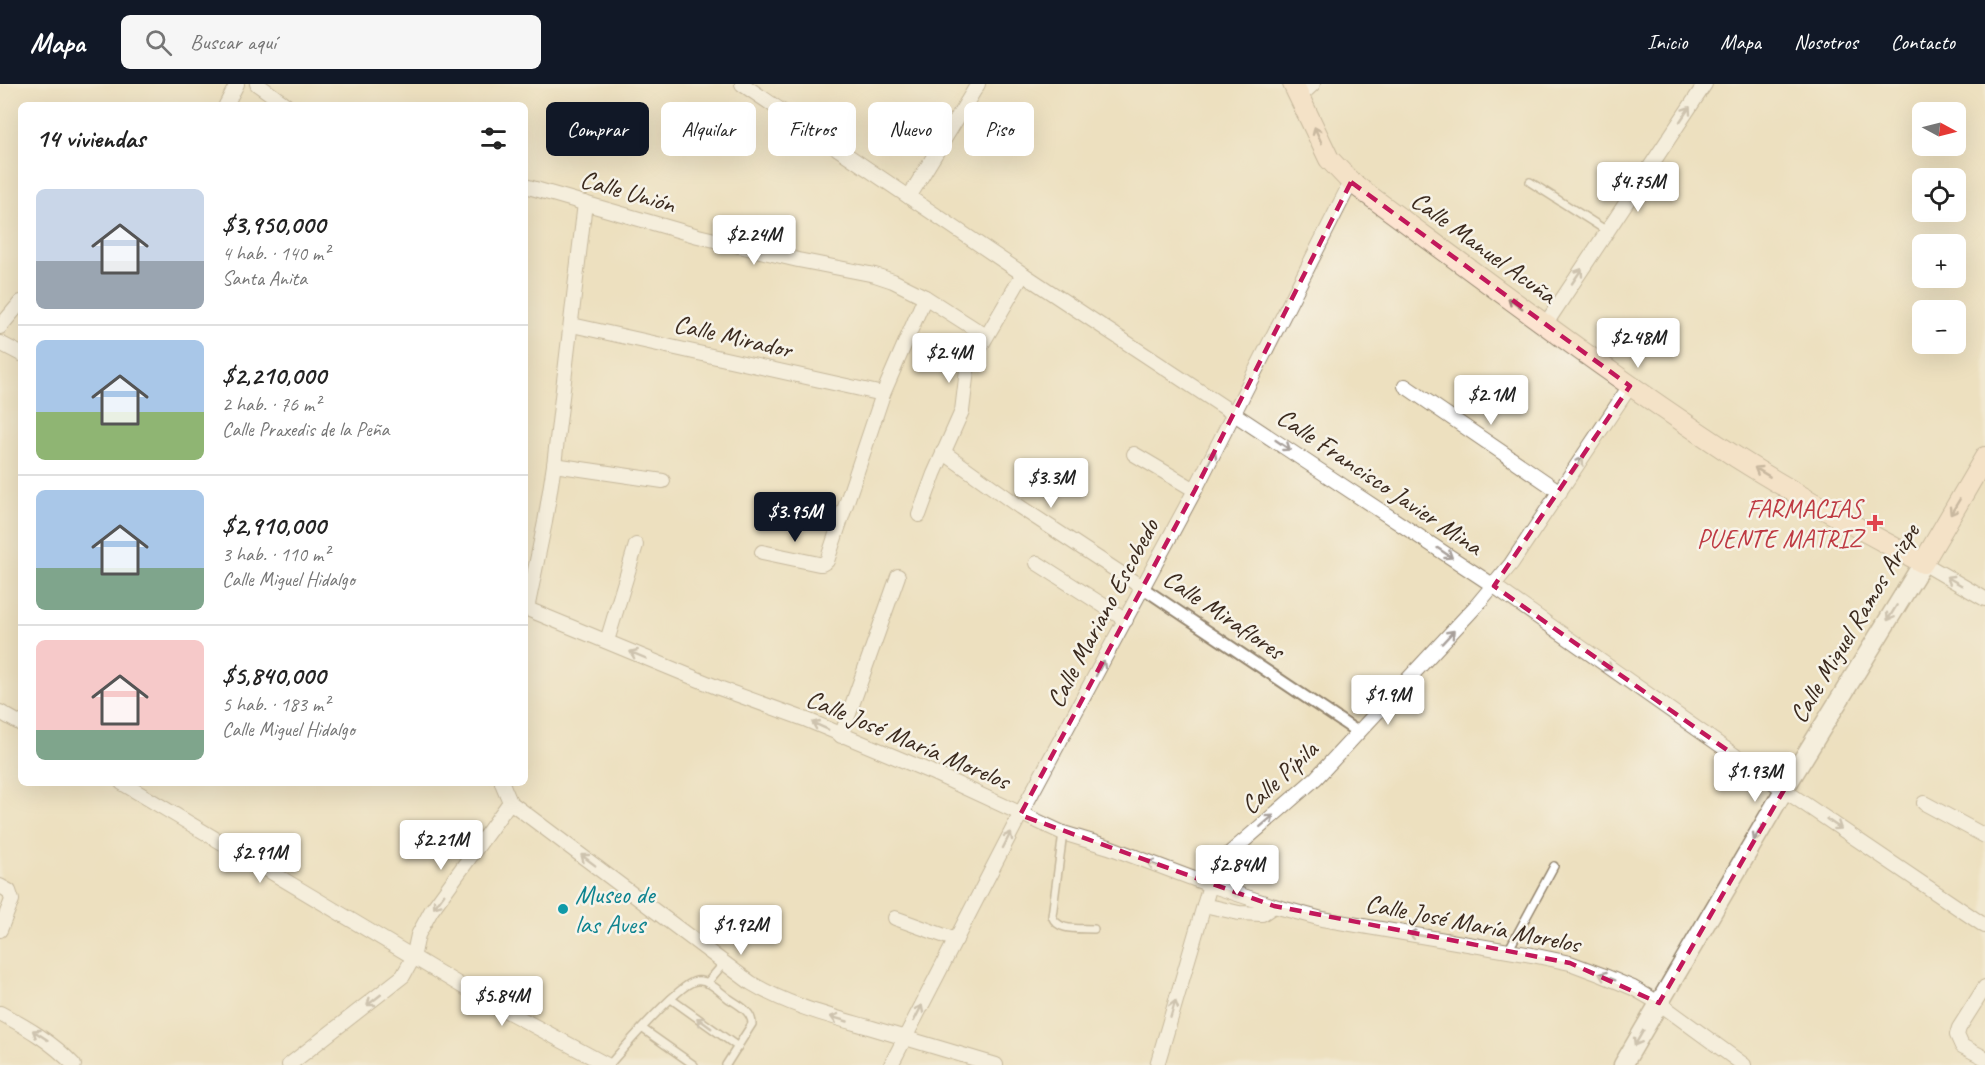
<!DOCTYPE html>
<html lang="es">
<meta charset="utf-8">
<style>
body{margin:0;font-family:Caveat,sans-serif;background:#f6f6f6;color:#222;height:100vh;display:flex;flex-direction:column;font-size:22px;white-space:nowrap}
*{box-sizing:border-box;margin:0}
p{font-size:20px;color:#767676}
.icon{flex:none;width:33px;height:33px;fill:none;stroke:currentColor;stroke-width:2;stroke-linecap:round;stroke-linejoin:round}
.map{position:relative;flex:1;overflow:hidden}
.details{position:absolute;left:18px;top:18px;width:510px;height:684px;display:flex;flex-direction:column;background:#fff;border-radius:9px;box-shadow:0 6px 24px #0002}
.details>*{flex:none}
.guide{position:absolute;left:546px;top:18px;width:570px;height:54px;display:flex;gap:12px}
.needle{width:39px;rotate:97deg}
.tools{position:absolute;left:1912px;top:18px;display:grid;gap:12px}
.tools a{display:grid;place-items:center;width:54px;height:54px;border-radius:9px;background:#fff;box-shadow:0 6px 24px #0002;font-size:30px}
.price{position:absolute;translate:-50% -51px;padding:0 14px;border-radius:6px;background:#fff;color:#222;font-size:20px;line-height:39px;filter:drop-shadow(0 2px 3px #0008)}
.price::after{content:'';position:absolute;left:50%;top:36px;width:18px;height:14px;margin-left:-9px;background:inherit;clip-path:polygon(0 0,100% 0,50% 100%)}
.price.on{background:#111827;color:#fff}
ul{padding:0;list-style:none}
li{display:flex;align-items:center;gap:18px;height:150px;padding:0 18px}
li+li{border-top:2px solid #e0e0e0}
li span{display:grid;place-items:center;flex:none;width:168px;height:120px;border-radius:9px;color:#555}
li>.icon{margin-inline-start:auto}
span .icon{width:72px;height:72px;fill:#fffc;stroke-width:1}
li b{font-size:26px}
h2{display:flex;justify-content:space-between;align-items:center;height:72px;padding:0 18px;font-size:26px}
.pill{padding:0 21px;border-radius:9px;background:#fff;box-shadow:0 6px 24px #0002;font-size:21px;line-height:54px}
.pill.on{background:#111827;color:#fff}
header{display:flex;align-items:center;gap:36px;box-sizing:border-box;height:84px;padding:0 30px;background:#111827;color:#fff}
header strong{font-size:28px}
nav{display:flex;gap:33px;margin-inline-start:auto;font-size:21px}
.search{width:420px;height:54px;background:#f6f6f6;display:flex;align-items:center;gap:15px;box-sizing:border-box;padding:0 21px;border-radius:9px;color:#767676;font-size:22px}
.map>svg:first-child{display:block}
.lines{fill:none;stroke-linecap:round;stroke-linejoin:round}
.service-casing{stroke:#94856e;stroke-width:10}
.pedestrian-casing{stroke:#94856e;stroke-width:14}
.minor-casing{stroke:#94856e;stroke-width:16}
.tertiary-casing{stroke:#94856e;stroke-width:21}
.secondary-casing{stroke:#94856e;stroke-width:22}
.service{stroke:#fff;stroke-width:7}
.pedestrian{stroke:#fff;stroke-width:10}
.minor{stroke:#fff;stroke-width:14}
.tertiary{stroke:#fff;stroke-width:18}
.secondary{stroke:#fde4d1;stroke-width:20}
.oneway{stroke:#a79f9a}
.oneway2{stroke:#9c8778}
.marked{fill:none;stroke:#c2185b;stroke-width:4.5;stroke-dasharray:12 8;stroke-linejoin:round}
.health-dot{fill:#e0444e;stroke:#f7f3e8;stroke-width:2}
.culture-dot{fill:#0f9aa8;stroke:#f7f3e8;stroke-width:2}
.labels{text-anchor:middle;stroke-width:5;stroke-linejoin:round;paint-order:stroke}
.street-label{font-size:26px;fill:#3b2a1e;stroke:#f7f3e8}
.health-label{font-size:26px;fill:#be3a42;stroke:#f7f3e8;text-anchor:end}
.culture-label{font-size:26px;fill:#0d838f;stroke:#f7f3e8;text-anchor:start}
</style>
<header>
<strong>Mapa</strong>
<div class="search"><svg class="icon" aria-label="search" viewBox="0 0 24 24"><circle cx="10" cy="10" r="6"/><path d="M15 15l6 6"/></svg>Buscar aquí</div>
<nav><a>Inicio</a><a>Mapa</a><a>Nosotros</a><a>Contacto</a></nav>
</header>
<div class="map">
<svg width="1985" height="981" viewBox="0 0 1985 981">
<rect width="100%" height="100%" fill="#f7f3e8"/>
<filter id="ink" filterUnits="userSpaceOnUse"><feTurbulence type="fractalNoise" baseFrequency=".0167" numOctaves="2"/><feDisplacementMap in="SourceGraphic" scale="12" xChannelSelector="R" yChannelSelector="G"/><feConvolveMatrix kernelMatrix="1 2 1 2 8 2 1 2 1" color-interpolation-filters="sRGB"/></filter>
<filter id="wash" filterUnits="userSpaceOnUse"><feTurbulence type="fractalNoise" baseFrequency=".008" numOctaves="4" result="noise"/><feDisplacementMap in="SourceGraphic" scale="24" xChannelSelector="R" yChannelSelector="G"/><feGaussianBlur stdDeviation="1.35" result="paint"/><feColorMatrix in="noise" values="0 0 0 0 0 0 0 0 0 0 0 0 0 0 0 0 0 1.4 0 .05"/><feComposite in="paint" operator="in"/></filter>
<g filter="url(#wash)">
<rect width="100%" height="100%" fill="#ede0bf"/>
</g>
<g filter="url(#ink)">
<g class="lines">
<defs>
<g id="service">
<path d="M1530 98 1607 147"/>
<path d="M1063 749 1052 832C1058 848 1079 844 1094 845"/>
<path d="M1508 867 1554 782"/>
<path d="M707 899 724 879"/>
<path d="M671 915 738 963"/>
<path d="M643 945 694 981"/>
<path d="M609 981C622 966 680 899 696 897 708 895 719 907 728 914 737 920 752 927 752 940L726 981"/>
</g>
<path id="pedestrian" d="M1143 504 1359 649"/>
<g id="minor">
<path d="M257 0 286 21"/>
<path d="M742 0 1023 190 1494 502 1784 706 1985 842"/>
<path d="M1300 12 1313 0"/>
<path d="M226 21 237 0"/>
<path d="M525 102 698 152 798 176 875 191 893 197 925 213 986 252"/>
<path d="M909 113 978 0"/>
<path d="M572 241 883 310"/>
<path d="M1545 241 1705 0"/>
<path d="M0 243 21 218"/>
<path d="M0 259 21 270"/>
<path d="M1405 302 1560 408"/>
<path d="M943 368 1020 423 1143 504"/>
<path d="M1134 370 1195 406"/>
<path d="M554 381 663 397"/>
<path d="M919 431 934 390 962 327 967 286 1023 190"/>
<path d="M762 468 819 480H822L827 477 883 310 925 213"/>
<path d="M1037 479 1126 536"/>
<path d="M1923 479 1985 515"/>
<path d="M525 524 719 604 807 636 931 688 1063 749 1109 763 1210 801 1274 822 1322 835 1532 871 1570 879 1602 891 1633 904 1659 919 1744 981"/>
<path d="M527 525 545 438 554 381 585 119"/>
<path d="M607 557 636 461"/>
<path d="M0 628 21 640"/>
<path d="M841 652 898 492"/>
<path d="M122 699 475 910 607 981"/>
<path d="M502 699 510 718 751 899C789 922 830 932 872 944 913 956 955 969 996 981"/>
<path d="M1924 719 1985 752"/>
<path d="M0 802 9 807 12 816 0 846"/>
<path d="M1204 821 1239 829 1262 830 1274 822"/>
<path d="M895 834 956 856"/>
<path d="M1985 903 1959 944 1957 951 1962 962 1985 974"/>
<path d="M0 929C28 944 52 958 74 981"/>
<path d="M289 981 403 892 413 874 418 851 431 827 510 718"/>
<path d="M891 981 1020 731 1195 406 1351 98"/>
<path d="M1157 981 1210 801 1230 769 1316 694 1476 522 1511 480 1630 302"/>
</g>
<path id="tertiary" d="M1623 981 1784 706 1923 479"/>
<path id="secondary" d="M1293 0 1329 75 1351 98C1478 191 1604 287 1736 373 1796 411 1860 445 1923 479L1985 373"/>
</defs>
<use href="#service" class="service-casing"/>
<use href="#pedestrian" class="pedestrian-casing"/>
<use href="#minor" class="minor-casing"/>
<use href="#tertiary" class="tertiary-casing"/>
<use href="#secondary" class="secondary-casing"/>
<use href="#service" class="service"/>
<use href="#pedestrian" class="pedestrian"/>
<use href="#minor" class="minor"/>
<use href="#tertiary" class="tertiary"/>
<use href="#secondary" class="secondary"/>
</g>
<defs><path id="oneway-shaft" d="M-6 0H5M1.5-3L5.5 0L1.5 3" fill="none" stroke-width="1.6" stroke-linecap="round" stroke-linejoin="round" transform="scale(1.5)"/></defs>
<g class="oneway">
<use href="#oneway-shaft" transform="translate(1685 30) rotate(-56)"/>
<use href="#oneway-shaft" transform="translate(1577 192) rotate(-56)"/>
<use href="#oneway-shaft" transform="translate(1283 361) rotate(34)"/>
<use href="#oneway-shaft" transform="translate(1211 374) rotate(-63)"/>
<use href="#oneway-shaft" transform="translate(1578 381) rotate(-56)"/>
<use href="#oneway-shaft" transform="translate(1445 469) rotate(34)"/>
<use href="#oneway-shaft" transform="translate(1954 497) rotate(-150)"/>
<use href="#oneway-shaft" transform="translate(1892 529) rotate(121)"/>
<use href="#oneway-shaft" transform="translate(1448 553) rotate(-47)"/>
<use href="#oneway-shaft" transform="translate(638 571) rotate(-157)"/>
<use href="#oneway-shaft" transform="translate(1605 581) rotate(35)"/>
<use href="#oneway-shaft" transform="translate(1100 584) rotate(-62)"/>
<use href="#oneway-shaft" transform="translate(820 642) rotate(-156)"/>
<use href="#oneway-shaft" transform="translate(1267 737) rotate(-41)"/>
<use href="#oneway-shaft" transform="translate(1834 740) rotate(34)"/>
<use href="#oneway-shaft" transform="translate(1758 749) rotate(120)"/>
<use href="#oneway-shaft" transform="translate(1007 756) rotate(-63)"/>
<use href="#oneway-shaft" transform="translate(588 776) rotate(-143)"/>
<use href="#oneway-shaft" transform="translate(1155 781) rotate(-160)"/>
<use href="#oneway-shaft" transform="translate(439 817) rotate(126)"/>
<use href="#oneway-shaft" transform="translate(1417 851) rotate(-170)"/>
<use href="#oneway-shaft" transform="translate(1607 893) rotate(-158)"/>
<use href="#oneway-shaft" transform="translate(374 916) rotate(142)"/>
<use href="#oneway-shaft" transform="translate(1173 925) rotate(-74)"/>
<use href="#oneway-shaft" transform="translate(918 929) rotate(-63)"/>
<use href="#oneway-shaft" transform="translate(839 935) rotate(-164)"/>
<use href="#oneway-shaft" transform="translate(704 939) rotate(-144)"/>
<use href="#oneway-shaft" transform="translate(40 951) rotate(-147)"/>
<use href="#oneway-shaft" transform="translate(1639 954) rotate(120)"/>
</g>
<g class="oneway2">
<use href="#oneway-shaft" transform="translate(1318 51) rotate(-114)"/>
<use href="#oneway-shaft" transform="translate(1515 219) rotate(-144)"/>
<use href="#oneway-shaft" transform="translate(1762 388) rotate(-149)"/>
<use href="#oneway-shaft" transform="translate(1955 423) rotate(121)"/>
</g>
</g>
<path d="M0 0H1985V981H0ZM1351 98 1630 302 1494 502 1784 706 1659 919 1570 879 1274 822 1020 731 1195 406Z" fill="#ede0bf" fill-opacity=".55" fill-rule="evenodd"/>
<path class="marked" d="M1351 98 1630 302 1494 502 1784 706 1659 919 1570 879 1274 822 1020 731 1195 406Z"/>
<path class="health-dot" d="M1872 430h6v6h6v6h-6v6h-6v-6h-6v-6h6z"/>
<circle class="culture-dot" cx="563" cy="825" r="6"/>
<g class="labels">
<g class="street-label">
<text transform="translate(628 107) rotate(16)" y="9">Calle Unión</text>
<text transform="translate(1484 163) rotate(36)" y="9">Calle Manuel Acuña</text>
<text transform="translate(733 252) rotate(13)" y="9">Calle Mirador</text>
<text transform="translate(1380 397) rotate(34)" y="9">Calle Francisco Javier Mina</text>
<text transform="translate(1102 529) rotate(-62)" y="9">Calle Mariano Escobedo</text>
<text transform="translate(1224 530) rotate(34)" y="9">Calle Miraflores</text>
<text transform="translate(1854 539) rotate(-59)" y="9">Calle Miguel Ramos Arizpe</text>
<text transform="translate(908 655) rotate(23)" y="9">Calle José María Morelos</text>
<text transform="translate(1279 693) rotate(-43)" y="9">Calle Pípila</text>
<text transform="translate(1473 839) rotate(11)" y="9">Calle José María Morelos</text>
</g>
<g class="health-label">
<text x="1862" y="433">FARMACIAS<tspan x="1862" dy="30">PUENTE MATRIZ</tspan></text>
</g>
<g class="culture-label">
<text x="575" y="819">Museo de<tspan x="575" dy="30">las Aves</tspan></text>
</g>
</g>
</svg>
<div class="tools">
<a><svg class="needle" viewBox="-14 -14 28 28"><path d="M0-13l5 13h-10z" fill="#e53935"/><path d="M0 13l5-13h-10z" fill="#767676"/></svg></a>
<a><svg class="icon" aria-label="locate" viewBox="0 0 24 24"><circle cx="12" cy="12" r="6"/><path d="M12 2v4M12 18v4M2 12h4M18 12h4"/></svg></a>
<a>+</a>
<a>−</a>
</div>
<b class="price" style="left:1638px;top:129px">$4.75M</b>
<b class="price" style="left:754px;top:182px">$2.24M</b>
<b class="price" style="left:1638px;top:285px">$2.48M</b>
<b class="price" style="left:949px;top:300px">$2.4M</b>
<b class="price" style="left:1491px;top:342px">$2.1M</b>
<b class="price" style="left:1051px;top:425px">$3.3M</b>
<b class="price on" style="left:795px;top:459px">$3.95M</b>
<b class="price" style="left:1388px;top:642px">$1.9M</b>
<b class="price" style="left:1755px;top:719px">$1.93M</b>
<b class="price" style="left:441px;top:787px">$2.21M</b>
<b class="price" style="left:260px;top:800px">$2.91M</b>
<b class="price" style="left:1237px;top:812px">$2.84M</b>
<b class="price" style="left:741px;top:872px">$1.92M</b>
<b class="price" style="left:502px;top:943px">$5.84M</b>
<div class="guide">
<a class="pill on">Comprar</a>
<a class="pill">Alquilar</a>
<a class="pill">Filtros</a>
<a class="pill">Nuevo</a>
<a class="pill">Piso</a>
</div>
<section class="details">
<h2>14 viviendas<svg class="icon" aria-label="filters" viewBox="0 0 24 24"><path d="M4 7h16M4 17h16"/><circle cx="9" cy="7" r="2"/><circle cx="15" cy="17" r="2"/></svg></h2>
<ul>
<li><span style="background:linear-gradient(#c9d6e8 60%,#9aa5b1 0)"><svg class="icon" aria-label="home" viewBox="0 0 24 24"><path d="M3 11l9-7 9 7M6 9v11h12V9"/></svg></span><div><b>$3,950,000</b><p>4 hab. · 140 m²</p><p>Santa Anita</p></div></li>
<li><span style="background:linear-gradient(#a9c7e8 60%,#8fb573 0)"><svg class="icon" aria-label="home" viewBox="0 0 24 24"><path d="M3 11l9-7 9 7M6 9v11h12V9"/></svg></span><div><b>$2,210,000</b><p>2 hab. · 76 m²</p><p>Calle Praxedis de la Peña</p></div></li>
<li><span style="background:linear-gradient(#a9c7e8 65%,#7fa58c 0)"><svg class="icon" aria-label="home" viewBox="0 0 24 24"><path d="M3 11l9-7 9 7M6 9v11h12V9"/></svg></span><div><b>$2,910,000</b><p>3 hab. · 110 m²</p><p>Calle Miguel Hidalgo</p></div></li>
<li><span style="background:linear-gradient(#f6c9c9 75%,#7fa58c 0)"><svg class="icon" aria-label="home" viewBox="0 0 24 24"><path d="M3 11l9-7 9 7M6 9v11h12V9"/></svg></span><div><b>$5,840,000</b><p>5 hab. · 183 m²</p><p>Calle Miguel Hidalgo</p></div></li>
</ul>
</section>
</div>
